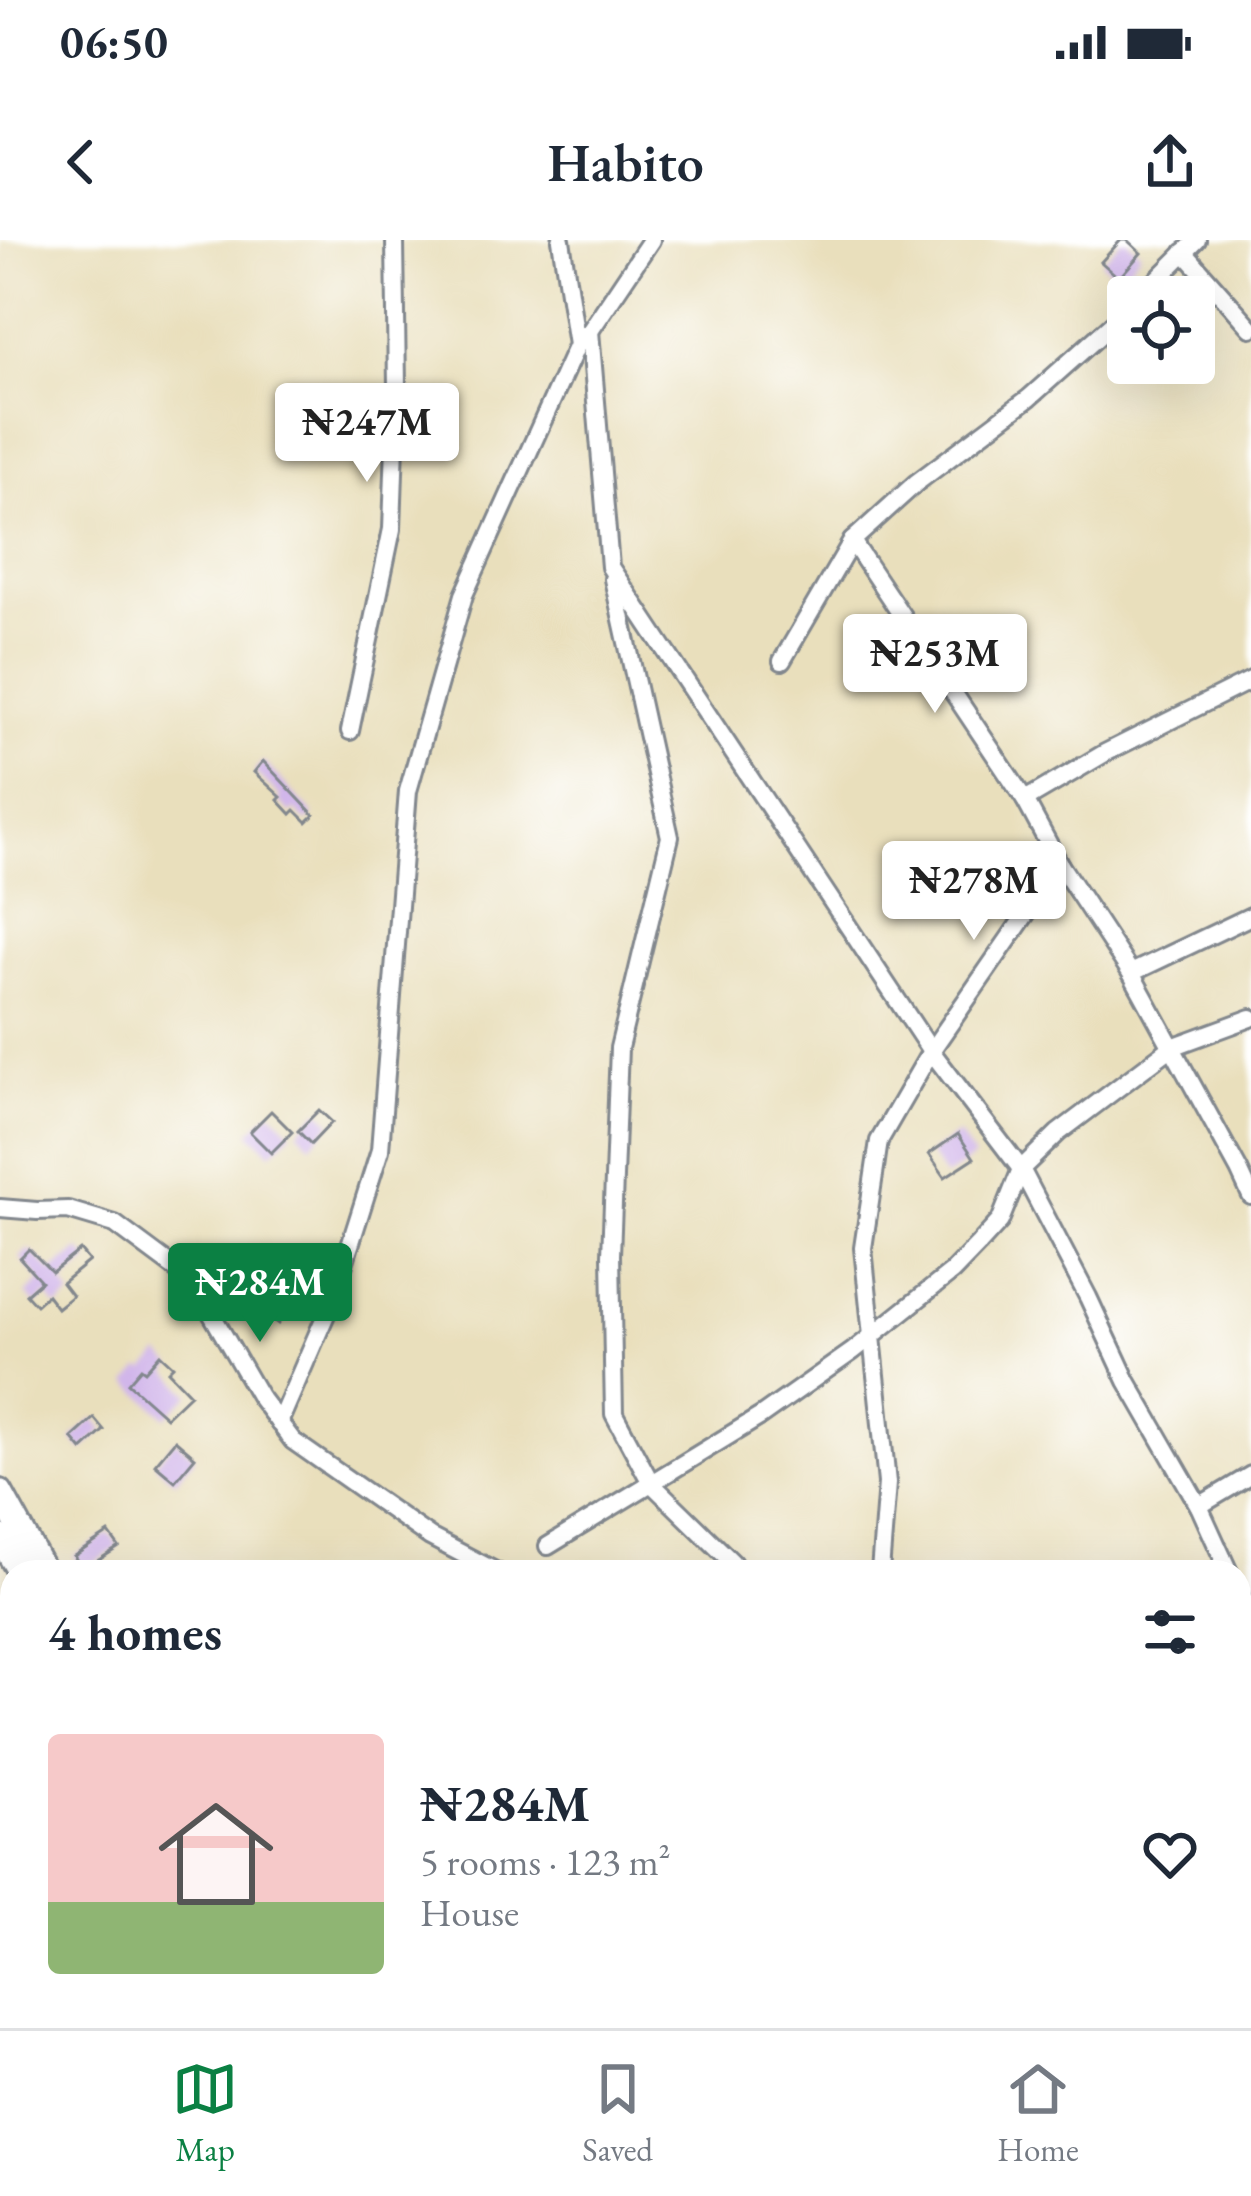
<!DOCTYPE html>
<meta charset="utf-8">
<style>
body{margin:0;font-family:"EB Garamond",serif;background:#f6f6f7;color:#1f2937;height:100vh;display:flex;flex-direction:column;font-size:45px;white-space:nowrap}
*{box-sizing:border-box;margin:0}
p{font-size:39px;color:#747a83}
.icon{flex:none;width:66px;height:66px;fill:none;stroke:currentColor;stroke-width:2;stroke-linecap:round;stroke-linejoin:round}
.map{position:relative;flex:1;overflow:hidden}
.panel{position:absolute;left:0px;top:1320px;width:1251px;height:468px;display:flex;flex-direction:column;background:#fff;border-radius:36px 36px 0 0;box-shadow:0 12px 48px #0002}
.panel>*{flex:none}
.controls{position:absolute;left:1107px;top:36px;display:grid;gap:24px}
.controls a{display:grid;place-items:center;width:108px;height:108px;border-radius:12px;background:#fff;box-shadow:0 12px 48px #0002;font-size:60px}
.price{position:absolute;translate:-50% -102px;padding:0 27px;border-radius:12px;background:#fff;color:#222;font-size:39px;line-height:78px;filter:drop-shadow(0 3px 6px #0008)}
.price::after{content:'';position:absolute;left:50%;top:72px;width:36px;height:27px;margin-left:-18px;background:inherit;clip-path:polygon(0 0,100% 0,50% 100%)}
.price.active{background:#0b8043;color:#fff}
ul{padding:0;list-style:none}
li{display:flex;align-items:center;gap:36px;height:300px;padding:0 48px}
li+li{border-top:3px solid #e0e1e3}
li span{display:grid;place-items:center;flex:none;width:336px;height:240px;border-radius:12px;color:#555}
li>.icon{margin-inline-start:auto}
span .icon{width:144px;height:144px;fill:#fffc;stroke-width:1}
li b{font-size:51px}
h2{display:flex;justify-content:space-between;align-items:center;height:144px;padding:0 48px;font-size:51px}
.status{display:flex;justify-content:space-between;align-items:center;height:84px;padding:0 60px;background:#fff;direction:ltr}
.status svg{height:33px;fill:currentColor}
header{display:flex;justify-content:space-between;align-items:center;height:156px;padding:0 48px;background:#fff;font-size:54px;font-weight:600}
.menu{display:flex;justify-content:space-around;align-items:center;height:168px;border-top:3px solid #e0e1e3;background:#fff;font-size:33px;color:#747a83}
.menu a{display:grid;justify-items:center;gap:6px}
.menu .active{color:#0b8043}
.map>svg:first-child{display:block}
.building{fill:#d1b6ea}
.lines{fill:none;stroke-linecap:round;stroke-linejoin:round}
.street-casing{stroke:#82878d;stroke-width:22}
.secondary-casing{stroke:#82878d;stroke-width:30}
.street{stroke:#fff;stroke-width:16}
.secondary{stroke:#fff;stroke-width:24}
</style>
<div class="status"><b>06:50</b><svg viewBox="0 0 49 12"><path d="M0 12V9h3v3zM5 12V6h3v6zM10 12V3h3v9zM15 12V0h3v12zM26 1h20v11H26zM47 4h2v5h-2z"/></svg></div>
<header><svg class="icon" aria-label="back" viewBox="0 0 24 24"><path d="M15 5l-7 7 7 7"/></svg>Habito<svg class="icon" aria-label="share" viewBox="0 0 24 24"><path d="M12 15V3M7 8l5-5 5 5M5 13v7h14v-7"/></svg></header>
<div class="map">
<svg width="1251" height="1788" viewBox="0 0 1251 1788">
<rect width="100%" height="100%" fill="#fff"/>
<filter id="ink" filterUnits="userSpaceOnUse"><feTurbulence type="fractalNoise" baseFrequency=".00833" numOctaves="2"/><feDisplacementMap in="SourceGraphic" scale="24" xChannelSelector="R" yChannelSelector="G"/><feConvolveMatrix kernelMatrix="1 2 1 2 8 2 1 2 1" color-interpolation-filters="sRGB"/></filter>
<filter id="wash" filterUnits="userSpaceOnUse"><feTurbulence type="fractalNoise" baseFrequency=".004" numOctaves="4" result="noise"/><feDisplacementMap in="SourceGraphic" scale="48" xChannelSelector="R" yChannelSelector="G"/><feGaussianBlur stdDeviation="2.7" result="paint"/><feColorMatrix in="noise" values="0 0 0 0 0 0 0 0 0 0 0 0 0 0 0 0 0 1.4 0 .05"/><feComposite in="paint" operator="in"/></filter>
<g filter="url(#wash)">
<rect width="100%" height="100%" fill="#e9dfbc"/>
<g id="blocks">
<g class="building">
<path d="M1121 0H1127L1141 13 1119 38 1101 22Z"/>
<path d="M263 521 314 575 307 582 295 570 291 574 278 560 281 557 254 532Z"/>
<path d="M319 870 332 882 311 904 298 891Z"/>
<path d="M271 871 292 892 271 913 250 892Z"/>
<path d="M958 894 974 918 945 937 929 914Z"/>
<path d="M29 1009 52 1032 80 1010 89 1021 62 1043 72 1056 57 1068 47 1055 36 1065 26 1054 41 1041 20 1018Z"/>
<path d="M272 1038 280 1047 269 1058 287 1072 278 1084 258 1069 246 1080 238 1071 259 1047 261 1049Z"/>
<path d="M160 1114 173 1126 168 1131 190 1154 166 1177 128 1143 141 1128 145 1131Z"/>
<path d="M94 1178 104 1190 82 1210 72 1198Z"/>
<path d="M175 1200 195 1217 175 1241 155 1224Z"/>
<path d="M109 1293 119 1307 83 1330 74 1316Z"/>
</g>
</g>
</g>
<g filter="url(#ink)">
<use href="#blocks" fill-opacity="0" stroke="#82878d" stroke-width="3"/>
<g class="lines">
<defs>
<g id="street">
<path d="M561 0 577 105 590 91 610 327 931 811 1021 929 1088 1057 1127 1141 1199 1266 1229 1332"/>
<path d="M1184 12 1251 88"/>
<path d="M1140 57 1197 0"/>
<path d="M590 91 651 0"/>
<path d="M852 301 1025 560 1060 625 1131 733 1239 930 1251 956"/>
<path d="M613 339 670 597 619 808 611 1015 614 1174 651 1243 732 1322 738 1332"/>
<path d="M782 421 852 301 916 243 1029 158 1128 70"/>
<path d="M350 491 392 289 397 147 395 0"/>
<path d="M1025 560 1105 513 1251 440"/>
<path d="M1131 733 1251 676"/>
<path d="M0 968 37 971 68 970 115 984 193 1042 259 1156 293 1201 430 1297 497 1332"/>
<path d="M279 1183 334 1056 380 910 408 551 464 355 577 105"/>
<path d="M1199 1266 1251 1235"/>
<path d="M548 1306 761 1176 853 1111 952 1032 979 1004 1000 981 1021 929 1058 893 1172 807 1251 778"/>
<path d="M880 1332 887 1243 863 1008 879 901 931 811 1060 625"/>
<path d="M1239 1354 1251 1380"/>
<path d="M1239 1470 1251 1460"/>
<path d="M0 1475 12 1467"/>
<path d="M0 1699 12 1690"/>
<path d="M1239 1704 1251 1693"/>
<path d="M1209 1776 1226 1788"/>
<path d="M190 1788 207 1776"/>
<path d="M795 1788 801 1776"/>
</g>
<g id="secondary">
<path d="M0 1252 44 1332"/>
<path d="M0 1297 20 1332"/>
<path d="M284 1776 292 1788"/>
<path d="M310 1776 317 1788"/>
</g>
</defs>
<use href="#street" class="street-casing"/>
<use href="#secondary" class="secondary-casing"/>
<use href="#street" class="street"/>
<use href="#secondary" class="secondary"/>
</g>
</g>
</svg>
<div class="controls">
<a><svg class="icon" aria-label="locate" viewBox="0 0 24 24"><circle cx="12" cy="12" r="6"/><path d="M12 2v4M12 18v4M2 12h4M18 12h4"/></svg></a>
</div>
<b class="price" style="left:367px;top:245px">₦247M</b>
<b class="price" style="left:935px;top:476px">₦253M</b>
<b class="price" style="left:974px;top:703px">₦278M</b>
<b class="price active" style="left:260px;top:1105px">₦284M</b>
<section class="panel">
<h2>4 homes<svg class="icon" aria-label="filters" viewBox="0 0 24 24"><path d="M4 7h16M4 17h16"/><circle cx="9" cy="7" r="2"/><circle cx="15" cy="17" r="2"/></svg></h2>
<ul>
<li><span style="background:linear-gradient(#f6c9c9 70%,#8fb573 0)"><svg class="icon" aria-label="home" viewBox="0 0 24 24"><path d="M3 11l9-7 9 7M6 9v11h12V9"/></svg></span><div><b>₦284M</b><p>5 rooms · 123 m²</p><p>House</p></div><svg class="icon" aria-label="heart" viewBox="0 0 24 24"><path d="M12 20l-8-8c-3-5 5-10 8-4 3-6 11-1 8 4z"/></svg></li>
</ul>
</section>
</div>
<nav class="menu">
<a class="active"><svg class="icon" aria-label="map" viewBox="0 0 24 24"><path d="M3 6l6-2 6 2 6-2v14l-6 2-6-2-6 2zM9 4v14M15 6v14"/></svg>Map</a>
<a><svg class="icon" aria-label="saved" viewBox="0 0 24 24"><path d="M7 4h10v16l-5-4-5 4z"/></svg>Saved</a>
<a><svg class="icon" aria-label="home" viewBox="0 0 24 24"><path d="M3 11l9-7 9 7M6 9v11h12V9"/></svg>Home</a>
</nav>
